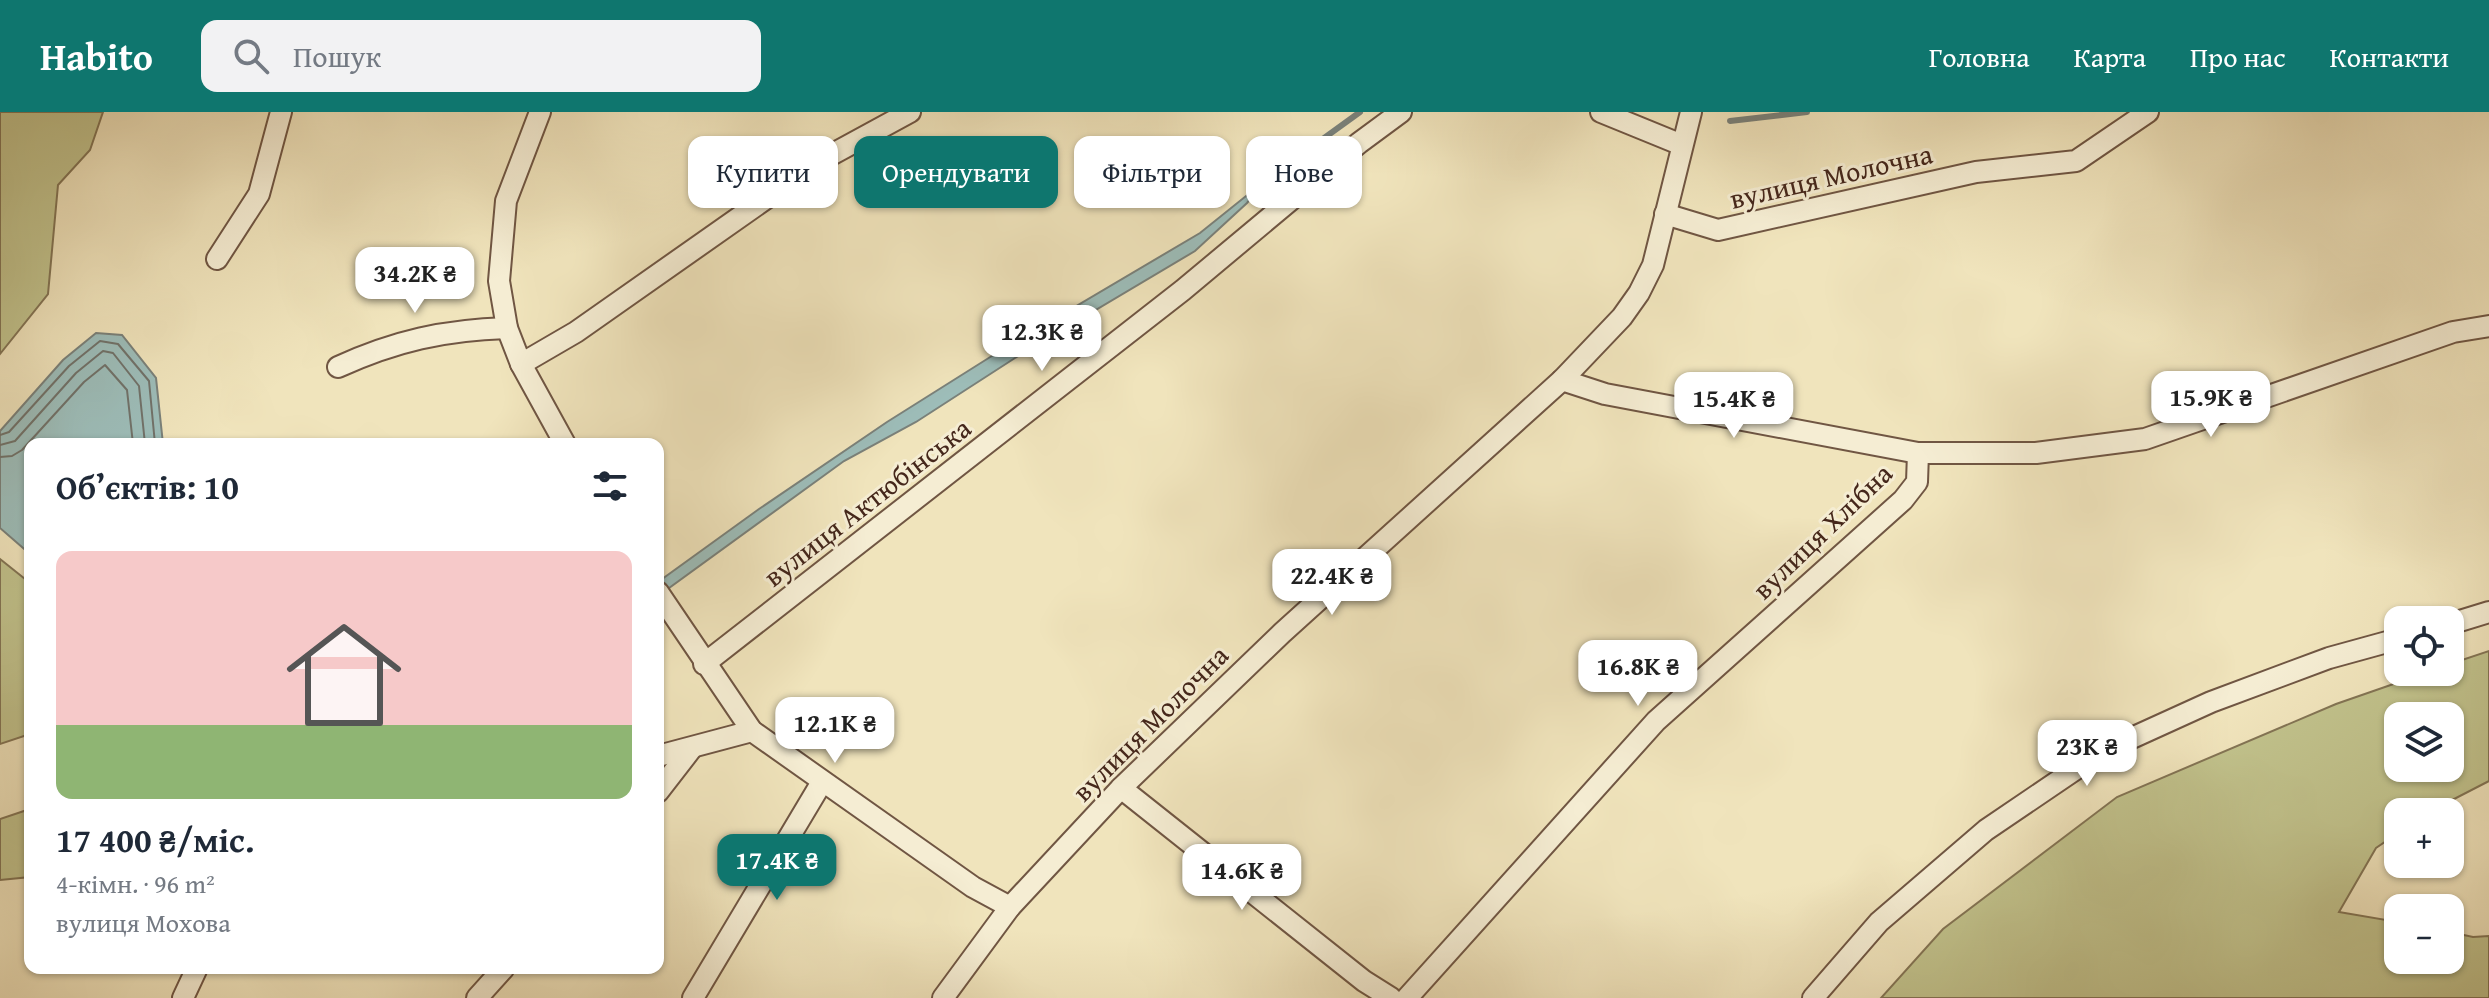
<!DOCTYPE html>
<html lang="uk">
<meta charset="utf-8">
<style>
body{margin:0;font-family:"Gentium Book Plus",serif;background:#f2f2f3;color:#1f2937;height:100vh;display:flex;flex-direction:column;font-size:30px;white-space:nowrap}
*{box-sizing:border-box;margin:0}
p{font-size:26px;color:#747a83}
.icon{flex:none;width:44px;height:44px;fill:none;stroke:currentColor;stroke-width:2;stroke-linecap:round;stroke-linejoin:round}
.map{position:relative;flex:1;overflow:hidden}
.sheet{position:absolute;left:24px;top:326px;width:640px;height:536px;display:flex;flex-direction:column;background:#fff;border-radius:16px;box-shadow:0 2px 6px #0004}
.sheet>*{flex:none}
.guide{position:absolute;left:688px;top:24px;width:760px;height:72px;display:flex;gap:16px}
.controls{position:absolute;left:2384px;top:494px;display:grid;gap:16px}
.controls a{display:grid;place-items:center;width:80px;height:80px;border-radius:16px;background:#fff;box-shadow:0 2px 6px #0004;font-size:40px}
.price{position:absolute;translate:-50% -68px;padding:0 18px;border-radius:16px;background:#fff;color:#222;font-size:26px;line-height:52px;filter:drop-shadow(0 2px 4px #0008)}
.price::after{content:'';position:absolute;left:50%;top:48px;width:24px;height:18px;margin-left:-12px;background:inherit;clip-path:polygon(0 0,100% 0,50% 100%)}
.price.active{background:#0f766e;color:#fff}
ul{padding:0;list-style:none}
li{display:grid;align-content:center;gap:16px;height:424px;padding:0 32px}
li span{display:grid;place-items:center;height:248px;border-radius:16px;color:#555}
li>.icon{margin-inline-start:auto}
span .icon{width:144px;height:144px;fill:#fffc;stroke-width:1}
li b{font-size:34px}
h2{display:flex;justify-content:space-between;align-items:center;height:96px;padding:0 32px;font-size:34px}
.pill{padding:0 28px;border-radius:16px;background:#fff;box-shadow:0 2px 6px #0004;font-size:28px;line-height:72px}
.pill.active{background:#0f766e;color:#fff}
header{display:flex;align-items:center;gap:48px;box-sizing:border-box;height:112px;padding:0 40px;background:#0f766e;color:#fff}
header strong{font-size:38px}
nav{display:flex;gap:44px;margin-inline-start:auto;font-size:28px}
.search{width:560px;height:72px;background:#f2f2f3;display:flex;align-items:center;gap:20px;box-sizing:border-box;padding:0 28px;border-radius:16px;color:#747a83;font-size:30px}
.map>svg:first-child{display:block}
.green{fill:#c1c28c;stroke:#837454;stroke-width:2;fill-rule:evenodd}
.water{fill:#9dbdb9;stroke:#7a817a;stroke-width:2}
.lines{fill:none;stroke-linecap:round;stroke-linejoin:round}
.shore{stroke:#71726a;stroke-width:2}
.stream{stroke:#7a817a;stroke-width:6}
.minor-casing{stroke:#705643;stroke-width:24}
.minor{stroke:#f5edd3;stroke-width:20}
.labels{text-anchor:middle;stroke-width:6;stroke-linejoin:round;paint-order:stroke}
.street-label{font-size:28px;fill:#45271b;stroke:#f5edd3}
</style>
<header>
<strong>Habito</strong>
<div class="search"><svg class="icon" aria-label="search" viewBox="0 0 24 24"><circle cx="10" cy="10" r="6"/><path d="M15 15l6 6"/></svg>Пошук</div>
<nav><a>Головна</a><a>Карта</a><a>Про нас</a><a>Контакти</a></nav>
</header>
<div class="map">
<svg width="2489" height="886" viewBox="0 0 2489 886">
<rect width="100%" height="100%" fill="#f0e4bc"/>
<filter id="stains"><feTurbulence type="fractalNoise" baseFrequency=".0025" numOctaves="4"/><feColorMatrix values="0 0 0 0 .2 0 0 0 0 .09 0 0 0 0 .02 0 0 0 .5 -.17"/></filter>
<radialGradient id="worn" r=".72"><stop offset=".6" stop-color="#630" stop-opacity="0"/><stop offset="1" stop-color="#630" stop-opacity=".3"/></radialGradient>
<g class="green">
<path d="M0 0H103L90 38 58 73 48 182 0 242Z"/>
<path d="M0 447 30 471V622L0 632Z"/>
<path d="M2489 539V669L2429 700H2398V721L2376 736 2339 800 2398 810V848H2450V820L2473 825 2489 824V886H1881L1943 817 2117 685 2336 592 2428 560H2450V552ZM2450 604V656H2398V604Z"/>
<path d="M30 697V765L0 768V707Z"/>
</g>
<g class="water">
<path d="M1266 68 1247 91 1195 139 1015 246 916 310 844 349 658 484V470L759 397 887 310 995 242 1200 121Z"/>
<path d="M96 221 122 223 156 266 163 332H30V442L0 416V319L63 248Z"/>
</g>
<g class="lines">
<g class="shore">
<path d="M0 323 9 320 69 254 100 229 118 232 149 269 155 332"/>
<path d="M0 333 15 329 76 261 103 239 113 241 139 274 145 332"/>
<path d="M0 345 12 344 22 338 84 270 105 253 127 278 133 332"/>
</g>
<g class="stream">
<path d="M1730 9 1807 0"/>
<path d="M1266 68 1360 0"/>
</g>
<defs>
<g id="minor">
<path d="M540 0 506 89 499 169 507 216 521 252 565 332"/>
<path d="M1601 0 1682 33"/>
<path d="M1665 102 1718 118 1976 60 2076 49 2148 0"/>
<path d="M217 147 259 82 281 0"/>
<path d="M521 252 576 220 818 50 910 0"/>
<path d="M338 255C395 229 444 218 507 216"/>
<path d="M1562 268 1605 282 1918 341H2036L2145 327 2453 220 2489 214"/>
<path d="M658 480 752 619 973 775 1010 795"/>
<path d="M2450 512 2489 500"/>
<path d="M704 552 1183 178 1359 31 1401 0"/>
<path d="M658 644 752 619"/>
<path d="M1121 676 1364 869 1391 886"/>
<path d="M658 680 692 636"/>
<path d="M183 886 197 856"/>
<path d="M477 886 504 856"/>
<path d="M693 886 822 670"/>
<path d="M943 886 1010 795 1121 676 1282 521 1562 268 1622 205 1639 181 1653 153 1691 0"/>
<path d="M1407 886 1656 609 1903 388 1917 370 1918 341"/>
<path d="M1813 886 1879 810 1986 718 2101 640 2211 590 2329 546 2398 527"/>
</g>
</defs>
<use href="#minor" class="minor-casing"/>
<use href="#minor" class="minor"/>
</g>
<g class="labels">
<g class="street-label">
<text transform="translate(1831 64) rotate(-13)" y="10">вулиця Молочна</text>
<text transform="translate(867 390) rotate(-38)" y="10">вулиця Актюбінська</text>
<text transform="translate(1822 419) rotate(-44)" y="10">вулиця Хлібна</text>
<text transform="translate(1150 611) rotate(-45)" y="10">вулиця Молочна</text>
</g>
</g>
<rect width="100%" height="100%" filter="url(#stains)"/>
<rect width="100%" height="100%" fill="url(#worn)"/>
</svg>
<div class="controls">
<a><svg class="icon" aria-label="locate" viewBox="0 0 24 24"><circle cx="12" cy="12" r="6"/><path d="M12 2v4M12 18v4M2 12h4M18 12h4"/></svg></a>
<a><svg class="icon" aria-label="layers" viewBox="0 0 24 24"><path d="M12 4l9 5-9 5-9-5zM3 14l9 5 9-5"/></svg></a>
<a>+</a>
<a>−</a>
</div>
<b class="price" style="left:415px;top:203px">34.2K ₴</b>
<b class="price" style="left:1042px;top:261px">12.3K ₴</b>
<b class="price" style="left:2211px;top:327px">15.9K ₴</b>
<b class="price" style="left:1734px;top:328px">15.4K ₴</b>
<b class="price" style="left:1332px;top:505px">22.4K ₴</b>
<b class="price" style="left:1638px;top:596px">16.8K ₴</b>
<b class="price" style="left:835px;top:653px">12.1K ₴</b>
<b class="price" style="left:2087px;top:676px">23K ₴</b>
<b class="price active" style="left:777px;top:790px">17.4K ₴</b>
<b class="price" style="left:1242px;top:800px">14.6K ₴</b>
<div class="guide">
<a class="pill">Купити</a>
<a class="pill active">Орендувати</a>
<a class="pill">Фільтри</a>
<a class="pill">Нове</a>
</div>
<section class="sheet">
<h2>Об’єктів: 10<svg class="icon" aria-label="filters" viewBox="0 0 24 24"><path d="M4 7h16M4 17h16"/><circle cx="9" cy="7" r="2"/><circle cx="15" cy="17" r="2"/></svg></h2>
<ul>
<li><span style="background:linear-gradient(#f6c9c9 70%,#8fb573 0)"><svg class="icon" aria-label="home" viewBox="0 0 24 24"><path d="M3 11l9-7 9 7M6 9v11h12V9"/></svg></span><div><b>17 400 ₴/міс.</b><p>4-кімн. · 96 m²</p><p>вулиця Мохова</p></div></li>
</ul>
</section>
</div>
